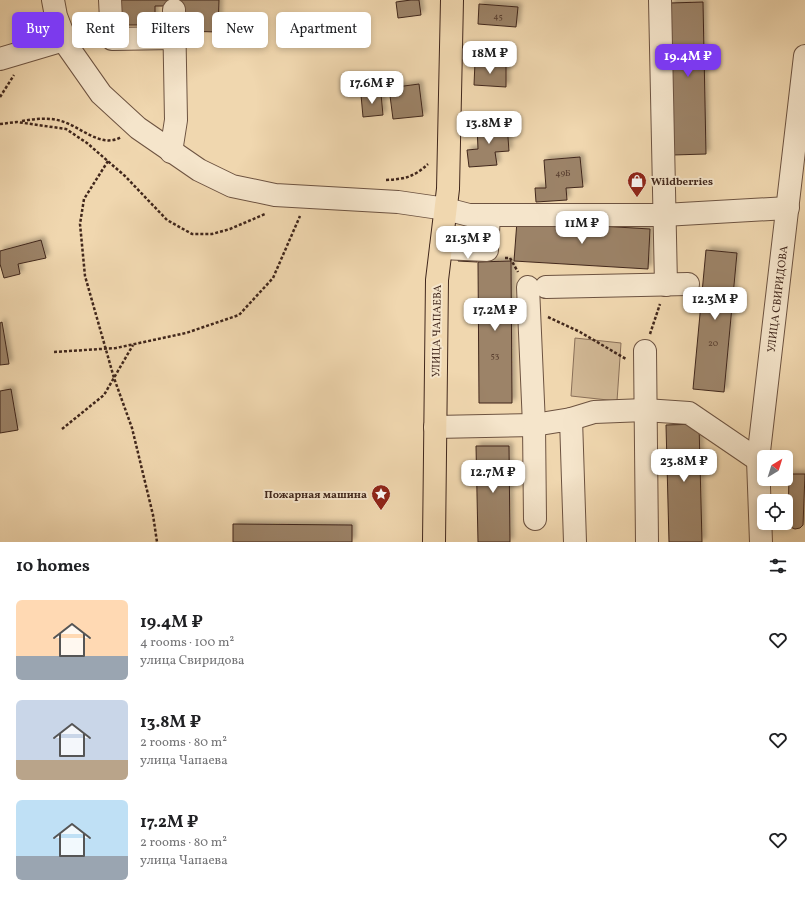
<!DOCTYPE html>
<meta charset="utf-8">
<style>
body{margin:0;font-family:Vollkorn,serif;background:#f2f2f2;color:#202124;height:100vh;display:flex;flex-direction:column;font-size:15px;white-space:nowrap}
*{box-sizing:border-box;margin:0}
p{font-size:13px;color:#757577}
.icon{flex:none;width:22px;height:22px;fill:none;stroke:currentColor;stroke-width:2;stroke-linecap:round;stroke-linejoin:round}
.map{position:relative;height:542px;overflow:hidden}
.side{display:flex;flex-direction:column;background:#fff;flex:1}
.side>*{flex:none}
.guide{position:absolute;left:12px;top:12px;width:400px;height:36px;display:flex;gap:8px}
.needle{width:26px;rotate:38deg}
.buttons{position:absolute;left:757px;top:450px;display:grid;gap:8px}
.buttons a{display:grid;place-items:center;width:36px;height:36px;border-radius:6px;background:#fff;box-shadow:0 2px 6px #0003;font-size:20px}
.price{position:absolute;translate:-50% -34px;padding:0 9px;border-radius:8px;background:#fff;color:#222;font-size:13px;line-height:26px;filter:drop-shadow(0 1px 2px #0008)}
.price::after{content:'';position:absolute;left:50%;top:24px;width:12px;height:9px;margin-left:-6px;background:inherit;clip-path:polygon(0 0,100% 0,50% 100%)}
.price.active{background:#7c3aed;color:#fff}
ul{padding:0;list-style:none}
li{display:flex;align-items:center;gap:12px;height:100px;padding:0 16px}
li span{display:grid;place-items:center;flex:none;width:112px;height:80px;border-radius:6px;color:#555}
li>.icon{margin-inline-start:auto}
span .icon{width:48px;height:48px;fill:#fffc;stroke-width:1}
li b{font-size:17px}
h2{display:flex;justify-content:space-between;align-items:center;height:48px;padding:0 16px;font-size:17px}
.chip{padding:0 14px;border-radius:6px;background:#fff;box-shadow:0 2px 6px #0003;font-size:14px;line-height:36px}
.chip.active{background:#7c3aed;color:#fff}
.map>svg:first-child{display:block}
.green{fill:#d2b996;stroke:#8a7059}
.building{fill:#9c8368;stroke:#41271c;filter:url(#shadow)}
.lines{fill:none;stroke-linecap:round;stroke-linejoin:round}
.minor-casing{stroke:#6d5341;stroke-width:24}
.major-casing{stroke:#41271c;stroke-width:24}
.path{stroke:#41271c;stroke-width:2.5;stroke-dasharray:3 2;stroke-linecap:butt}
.minor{stroke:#f5e5cb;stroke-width:22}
.major{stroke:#f0d7af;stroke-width:22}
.labels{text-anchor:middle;stroke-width:4;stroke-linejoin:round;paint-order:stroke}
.number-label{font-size:9px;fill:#583e2f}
.poi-label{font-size:11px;font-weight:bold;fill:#41271c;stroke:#f5e5cb;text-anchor:start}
.street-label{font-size:11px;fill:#41271c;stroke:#f5e5cb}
</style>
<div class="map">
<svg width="805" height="542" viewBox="0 0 805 542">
<defs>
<filter id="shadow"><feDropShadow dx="3.5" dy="-3.5" stdDeviation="2" flood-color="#0004"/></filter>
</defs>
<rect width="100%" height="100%" fill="#f0d7af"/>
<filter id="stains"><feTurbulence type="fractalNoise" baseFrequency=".005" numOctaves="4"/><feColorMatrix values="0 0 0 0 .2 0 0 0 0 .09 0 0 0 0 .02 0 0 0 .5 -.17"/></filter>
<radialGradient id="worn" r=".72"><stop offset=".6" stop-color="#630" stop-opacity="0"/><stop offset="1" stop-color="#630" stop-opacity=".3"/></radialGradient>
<path class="green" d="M575 338 621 343 617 401 571 396Z"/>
<g class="building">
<path d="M119 0H219L218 32 181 31V6H155V25H118Z"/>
<path d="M411 0H419L421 15 398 18 396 2Z"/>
<path d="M703 2 706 154 673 155 670 3Z"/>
<path d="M479 4 518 7 516 27 478 24Z"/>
<path d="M475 62 506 64V87L474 85Z"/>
<path d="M419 84 423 116 393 119 389 88Z"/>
<path d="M381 94 383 115 363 117 361 95Z"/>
<path d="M507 124 509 151 495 152 497 165 469 167 467 150 478 149 477 126Z"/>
<path d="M580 157 583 187 566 188 567 200 536 202 535 188H546L544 160Z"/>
<path d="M517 221 650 229 648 269 514 261Z"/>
<path d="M41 240 46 258 18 264 20 274 4 278 0 264V251Z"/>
<path d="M706 250 737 253 724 392 693 389Z"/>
<path d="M459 257 477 258V262L458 261Z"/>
<path d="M511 261 512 403H479L478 262Z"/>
<path d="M2 322 9 364 0 365V323Z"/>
<path d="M11 389 18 430 0 433V391Z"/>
<path d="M699 424 702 542H669L666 425Z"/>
<path d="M476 446H509L510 542H478Z"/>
<path d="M789 474H805L803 525 800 528 795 529 790 527 788 524Z"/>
<path d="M233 524 352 525V542H233Z"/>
</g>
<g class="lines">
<defs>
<g id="minor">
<path d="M53 0 56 16 68 47 101 94 138 128 199 170 232 186 275 195 398 202 446 209 469 215H664L788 208"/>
<path d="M110 0 112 39 174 38"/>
<path d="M660 0 666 285"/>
<path d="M0 59 64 40"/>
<path d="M171 152 176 120 174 10"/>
<path d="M441 248 487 250 489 215"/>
<path d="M546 287 688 284"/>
<path d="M645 351 647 542"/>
<path d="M571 419 594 412 645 410 689 413 758 460"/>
<path d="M435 427 534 425 528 287"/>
<path d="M535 519 534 425 571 419 575 542"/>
<path d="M761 542 758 460 805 56"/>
</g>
<path id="major" d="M434 542 437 280 448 189 452 0"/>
</defs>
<use href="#minor" class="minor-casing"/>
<use href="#major" class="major-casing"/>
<g class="path">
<path d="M0 97 14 75"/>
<path d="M22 121C35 119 48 117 61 121 80 126 101 149 121 137"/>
<path d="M0 124 17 122 66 129 87 143 125 176 167 220 192 234H212L230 229 265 214"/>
<path d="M108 161 84 199 80 224 85 276 114 378 132 428 153 515 157 542"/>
<path d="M386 180C405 179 414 177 428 164"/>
<path d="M505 258H510L518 272"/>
<path d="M548 317 580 332 626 359"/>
<path d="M650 334 660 304"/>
<path d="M54 352 116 348 186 333 239 315 273 278 300 216"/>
<path d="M62 429 104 395 133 345"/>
</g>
<use href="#minor" class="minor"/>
<use href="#major" class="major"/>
</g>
<defs>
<symbol id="shop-pin" viewBox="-11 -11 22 30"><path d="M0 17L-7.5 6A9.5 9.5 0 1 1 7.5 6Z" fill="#8f2418" stroke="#f5e5cb"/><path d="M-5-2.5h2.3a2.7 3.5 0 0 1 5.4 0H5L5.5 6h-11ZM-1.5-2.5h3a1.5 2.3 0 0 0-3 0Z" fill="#fff"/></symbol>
<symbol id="sight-pin" viewBox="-11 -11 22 30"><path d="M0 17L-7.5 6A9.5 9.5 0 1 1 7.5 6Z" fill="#8f2418" stroke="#f5e5cb"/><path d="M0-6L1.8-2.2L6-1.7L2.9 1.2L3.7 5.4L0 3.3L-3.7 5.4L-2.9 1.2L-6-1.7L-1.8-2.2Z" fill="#fff"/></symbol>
</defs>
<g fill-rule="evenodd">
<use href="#shop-pin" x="626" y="170" width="22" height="30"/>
<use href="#sight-pin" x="370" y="483" width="22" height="30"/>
</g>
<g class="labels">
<g class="number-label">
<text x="498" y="19">45</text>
<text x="563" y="176">49Б</text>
<text x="713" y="346">20</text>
<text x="495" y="358">53</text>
</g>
<g class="poi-label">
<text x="651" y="185">Wildberries</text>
<text x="367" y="498" text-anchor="end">Пожарная машина</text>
</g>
<g class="street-label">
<text transform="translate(777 299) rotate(-83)" y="4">УЛИЦА СВИРИДОВА</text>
<text transform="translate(436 331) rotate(-89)" y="4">УЛИЦА ЧАПАЕВА</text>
</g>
</g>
<rect width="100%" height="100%" filter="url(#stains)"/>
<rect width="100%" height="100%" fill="url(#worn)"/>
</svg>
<div class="buttons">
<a><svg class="needle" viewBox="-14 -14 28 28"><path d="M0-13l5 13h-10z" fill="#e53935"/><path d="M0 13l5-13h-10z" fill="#757577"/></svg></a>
<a><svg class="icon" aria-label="locate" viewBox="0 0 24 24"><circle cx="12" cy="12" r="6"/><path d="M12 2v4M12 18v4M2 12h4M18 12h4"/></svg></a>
</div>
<b class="price" style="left:490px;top:75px">18M ₽</b>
<b class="price active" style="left:688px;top:78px">19.4M ₽</b>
<b class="price" style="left:372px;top:105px">17.6M ₽</b>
<b class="price" style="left:489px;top:145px">13.8M ₽</b>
<b class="price" style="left:582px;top:245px">11M ₽</b>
<b class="price" style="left:468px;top:260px">21.3M ₽</b>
<b class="price" style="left:715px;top:321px">12.3M ₽</b>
<b class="price" style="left:495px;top:332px">17.2M ₽</b>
<b class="price" style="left:684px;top:483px">23.8M ₽</b>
<b class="price" style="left:493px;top:494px">12.7M ₽</b>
<div class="guide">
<a class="chip active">Buy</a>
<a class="chip">Rent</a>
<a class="chip">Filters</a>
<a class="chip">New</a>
<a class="chip">Apartment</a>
</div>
</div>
<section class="side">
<h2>10 homes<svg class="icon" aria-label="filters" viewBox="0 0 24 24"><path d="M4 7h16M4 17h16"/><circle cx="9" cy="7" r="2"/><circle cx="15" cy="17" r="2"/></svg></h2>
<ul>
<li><span style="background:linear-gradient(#ffd9b3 70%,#9aa5b1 0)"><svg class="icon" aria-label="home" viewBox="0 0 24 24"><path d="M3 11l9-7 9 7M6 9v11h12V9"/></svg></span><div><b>19.4M ₽</b><p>4 rooms · 100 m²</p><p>улица Свиридова</p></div><svg class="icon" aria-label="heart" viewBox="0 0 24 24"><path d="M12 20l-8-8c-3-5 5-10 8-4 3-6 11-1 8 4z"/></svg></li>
<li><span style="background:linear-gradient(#c9d6e8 75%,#b9a48a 0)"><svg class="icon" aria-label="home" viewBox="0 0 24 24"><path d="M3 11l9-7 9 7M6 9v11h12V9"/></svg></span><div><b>13.8M ₽</b><p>2 rooms · 80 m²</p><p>улица Чапаева</p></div><svg class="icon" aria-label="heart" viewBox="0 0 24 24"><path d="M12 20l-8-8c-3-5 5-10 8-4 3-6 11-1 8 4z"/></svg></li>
<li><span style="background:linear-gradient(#bfe0f5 70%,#9aa5b1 0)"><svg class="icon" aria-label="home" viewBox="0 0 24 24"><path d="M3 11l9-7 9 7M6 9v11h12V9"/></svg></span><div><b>17.2M ₽</b><p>2 rooms · 80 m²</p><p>улица Чапаева</p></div><svg class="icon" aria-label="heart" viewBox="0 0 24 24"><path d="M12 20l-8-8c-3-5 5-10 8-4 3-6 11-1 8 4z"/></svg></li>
</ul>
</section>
